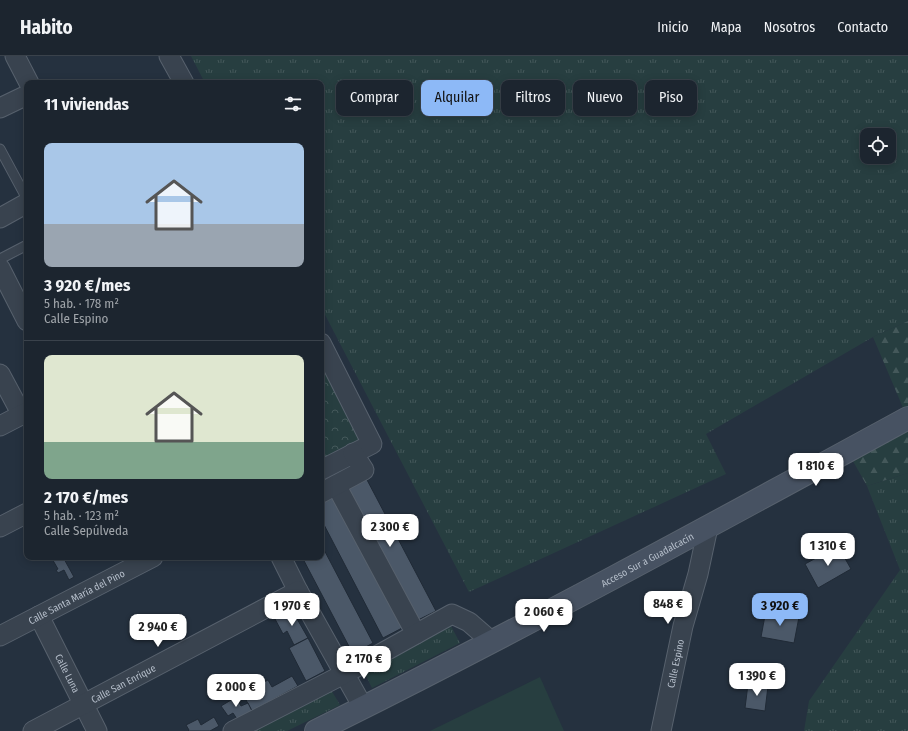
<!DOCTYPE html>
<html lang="es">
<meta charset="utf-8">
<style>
body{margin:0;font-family:"Fira Sans Condensed",sans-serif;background:#29313b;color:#f1f3f6;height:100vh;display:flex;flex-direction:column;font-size:15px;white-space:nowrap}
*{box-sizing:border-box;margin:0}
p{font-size:13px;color:#a0a5aa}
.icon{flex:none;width:22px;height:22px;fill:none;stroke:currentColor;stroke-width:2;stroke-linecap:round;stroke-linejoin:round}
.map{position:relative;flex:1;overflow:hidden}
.panel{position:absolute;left:24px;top:24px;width:300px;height:480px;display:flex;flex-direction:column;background:#1c252f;border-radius:8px;box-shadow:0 2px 10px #0003,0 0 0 1px #3a424b}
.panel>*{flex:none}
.banner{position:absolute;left:336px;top:24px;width:380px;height:36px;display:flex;gap:8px}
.buttons{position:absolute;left:860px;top:72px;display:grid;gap:8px}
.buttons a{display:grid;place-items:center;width:36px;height:36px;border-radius:8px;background:#1c252f;box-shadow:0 2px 10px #0003,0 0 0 1px #3a424b;font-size:20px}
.price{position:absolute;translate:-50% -34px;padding:0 9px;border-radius:8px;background:#fff;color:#222;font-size:13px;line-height:26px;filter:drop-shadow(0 1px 2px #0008)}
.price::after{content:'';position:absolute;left:50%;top:24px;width:12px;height:9px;margin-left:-6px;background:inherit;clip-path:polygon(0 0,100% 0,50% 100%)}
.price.current{background:#8db9f7;color:#111}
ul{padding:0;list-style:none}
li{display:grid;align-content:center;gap:8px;height:212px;padding:0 20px}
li+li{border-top:1px solid #3a424b}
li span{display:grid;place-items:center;height:124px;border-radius:8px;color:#555}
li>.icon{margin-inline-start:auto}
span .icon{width:72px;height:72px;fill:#fffc;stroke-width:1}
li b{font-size:17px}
h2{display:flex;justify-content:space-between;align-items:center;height:48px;padding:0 20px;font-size:17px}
.chip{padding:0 14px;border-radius:8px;background:#1c252f;box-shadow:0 2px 10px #0003,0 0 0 1px #3a424b;font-size:14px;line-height:36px}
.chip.current{background:#8db9f7;color:#111}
header{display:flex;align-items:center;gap:24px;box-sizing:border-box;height:56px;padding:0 20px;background:#1c252f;border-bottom:1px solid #3a424b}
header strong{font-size:19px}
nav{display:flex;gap:22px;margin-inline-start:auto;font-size:14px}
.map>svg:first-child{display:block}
.grass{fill:url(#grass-tufts);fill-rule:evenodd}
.forest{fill:url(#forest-firs)}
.park{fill:url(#park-crowns)}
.pitch{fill:#273e40}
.building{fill:#4b5868;stroke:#202a36}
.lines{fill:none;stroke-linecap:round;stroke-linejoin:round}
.lane-casing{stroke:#57616d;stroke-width:11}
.street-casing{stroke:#57616d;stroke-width:21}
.secondary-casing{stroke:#57616d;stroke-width:24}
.lane{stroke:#39434f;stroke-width:9}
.street{stroke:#39434f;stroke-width:19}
.secondary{stroke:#475262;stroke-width:22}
.labels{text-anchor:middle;stroke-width:3.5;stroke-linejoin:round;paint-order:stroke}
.street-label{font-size:10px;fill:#b5beca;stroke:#1e2834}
</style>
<header>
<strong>Habito</strong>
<nav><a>Inicio</a><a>Mapa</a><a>Nosotros</a><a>Contacto</a></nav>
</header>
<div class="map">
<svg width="908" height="675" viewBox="0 0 908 675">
<defs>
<pattern id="grass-tufts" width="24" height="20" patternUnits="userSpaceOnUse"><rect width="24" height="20" fill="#273e40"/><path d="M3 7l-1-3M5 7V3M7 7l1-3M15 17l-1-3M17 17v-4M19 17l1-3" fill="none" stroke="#44585a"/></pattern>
<pattern id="forest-firs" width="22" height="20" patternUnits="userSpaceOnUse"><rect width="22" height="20" fill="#273e40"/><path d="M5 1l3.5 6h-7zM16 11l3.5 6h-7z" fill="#44585a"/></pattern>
<pattern id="park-crowns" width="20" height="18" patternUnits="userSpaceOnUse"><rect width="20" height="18" fill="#273e40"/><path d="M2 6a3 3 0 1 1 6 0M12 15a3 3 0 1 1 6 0" fill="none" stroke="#44585a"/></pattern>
</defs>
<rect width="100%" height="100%" fill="#25313f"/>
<g class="grass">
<path d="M191 0H908V265L873 281 706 378 726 418 469 536 321 251V27H205ZM867 79H889V101H867Z"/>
<path d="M908 417V675H804L809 645 900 514 867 430Z"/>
<path d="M451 570 460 587 372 632 364 616Z"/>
<path d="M330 632 340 649 287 675H248Z"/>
</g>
<path class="forest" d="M908 265V417L867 430 849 398 907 361 873 281Z"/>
<path class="park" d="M321 287 372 388 321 414Z"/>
<path class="pitch" d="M540 621 564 675H430Z"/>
<g class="building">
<path d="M365 420 436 555 416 565 345 430Z"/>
<path d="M333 436 404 571 383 582 321 463V442Z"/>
<path d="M321 488 373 587 353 598 302 501H321Z"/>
<path d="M838 490 851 513 818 532 805 508Z"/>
<path d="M51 501H63L74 521 69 524 64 514 58 517 56 514 58 513Z"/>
<path d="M292 554 308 582 294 589 287 575 283 578 275 563Z"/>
<path d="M766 554 799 561 794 587 761 581Z"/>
<path d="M308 582 325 615 306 625 289 592Z"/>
<path d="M292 620 298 630 252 655 246 644 257 637 254 631 268 624 272 631Z"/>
<path d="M748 628 768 630 765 655 745 652Z"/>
<path d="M236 641 241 650 248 647 252 655 237 663 233 657 228 660 221 650Z"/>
<path d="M214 661 219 670 210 675H188L189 674 186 669 198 663 201 669Z"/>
</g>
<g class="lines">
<defs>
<g id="lane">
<path d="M0 93 27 143"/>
<path d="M0 203 27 189"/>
</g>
<g id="street">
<path d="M15 0 29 27"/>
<path d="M169 0 184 27"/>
<path d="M0 52 27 39"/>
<path d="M0 162 27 147"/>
<path d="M0 212 27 265"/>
<path d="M321 287 372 388 321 414"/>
<path d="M0 318 22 359"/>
<path d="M0 370 27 356"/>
<path d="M336 429 416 578"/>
<path d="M321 437 364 414 353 397"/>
<path d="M0 471 27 457"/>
<path d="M281 501 298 535 363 651"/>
<path id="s1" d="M39 560 97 675"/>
<path id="s2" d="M0 580 153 501"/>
<path id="s3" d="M33 675 298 535"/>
<path d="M233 675 344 618 452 558 469 566 492 586"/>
<path id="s4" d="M661 675 683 570 698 518 708 471"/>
</g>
<g id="secondary">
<path id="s5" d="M316 675C516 576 712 469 908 362"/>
</g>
</defs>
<use href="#lane" class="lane-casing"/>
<use href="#street" class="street-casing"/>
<use href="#secondary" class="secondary-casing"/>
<use href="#lane" class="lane"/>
<use href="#street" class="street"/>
<use href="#secondary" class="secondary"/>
</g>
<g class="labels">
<g class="street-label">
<text dy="4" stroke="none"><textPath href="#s5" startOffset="373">Acceso Sur a Guadalcacín</textPath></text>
<text dy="4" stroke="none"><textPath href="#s2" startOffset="86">Calle Santa María del Pino</textPath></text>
<text dy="4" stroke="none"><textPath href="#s4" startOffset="69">Calle Espino</textPath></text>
<text dy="4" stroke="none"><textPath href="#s1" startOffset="64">Calle Luna</textPath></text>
<text dy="4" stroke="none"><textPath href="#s3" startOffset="102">Calle San Enrique</textPath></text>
</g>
</g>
</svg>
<div class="buttons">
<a><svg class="icon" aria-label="locate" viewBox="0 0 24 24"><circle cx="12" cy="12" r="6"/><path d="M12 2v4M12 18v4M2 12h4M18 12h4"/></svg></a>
</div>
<b class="price" style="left:816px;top:431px">1 810 €</b>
<b class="price" style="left:390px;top:492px">2 300 €</b>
<b class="price" style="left:828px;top:511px">1 310 €</b>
<b class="price" style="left:668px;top:569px">848 €</b>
<b class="price" style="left:292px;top:571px">1 970 €</b>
<b class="price current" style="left:780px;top:571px">3 920 €</b>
<b class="price" style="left:544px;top:577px">2 060 €</b>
<b class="price" style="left:158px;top:592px">2 940 €</b>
<b class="price" style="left:364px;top:624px">2 170 €</b>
<b class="price" style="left:757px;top:641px">1 390 €</b>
<b class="price" style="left:236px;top:652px">2 000 €</b>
<div class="banner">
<a class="chip">Comprar</a>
<a class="chip current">Alquilar</a>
<a class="chip">Filtros</a>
<a class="chip">Nuevo</a>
<a class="chip">Piso</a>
</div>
<section class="panel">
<h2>11 viviendas<svg class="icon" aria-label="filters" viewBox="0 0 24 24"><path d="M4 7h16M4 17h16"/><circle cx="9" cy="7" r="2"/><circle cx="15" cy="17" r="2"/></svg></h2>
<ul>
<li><span style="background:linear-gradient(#a9c7e8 65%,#9aa5b1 0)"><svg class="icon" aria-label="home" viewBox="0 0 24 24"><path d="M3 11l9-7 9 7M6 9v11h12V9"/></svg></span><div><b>3 920 €/mes</b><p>5 hab. · 178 m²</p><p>Calle Espino</p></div></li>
<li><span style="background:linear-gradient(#dfe7d0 70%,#7fa58c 0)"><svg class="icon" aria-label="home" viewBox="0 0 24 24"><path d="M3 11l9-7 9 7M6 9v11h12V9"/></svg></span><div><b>2 170 €/mes</b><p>5 hab. · 123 m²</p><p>Calle Sepúlveda</p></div></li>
</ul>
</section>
</div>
